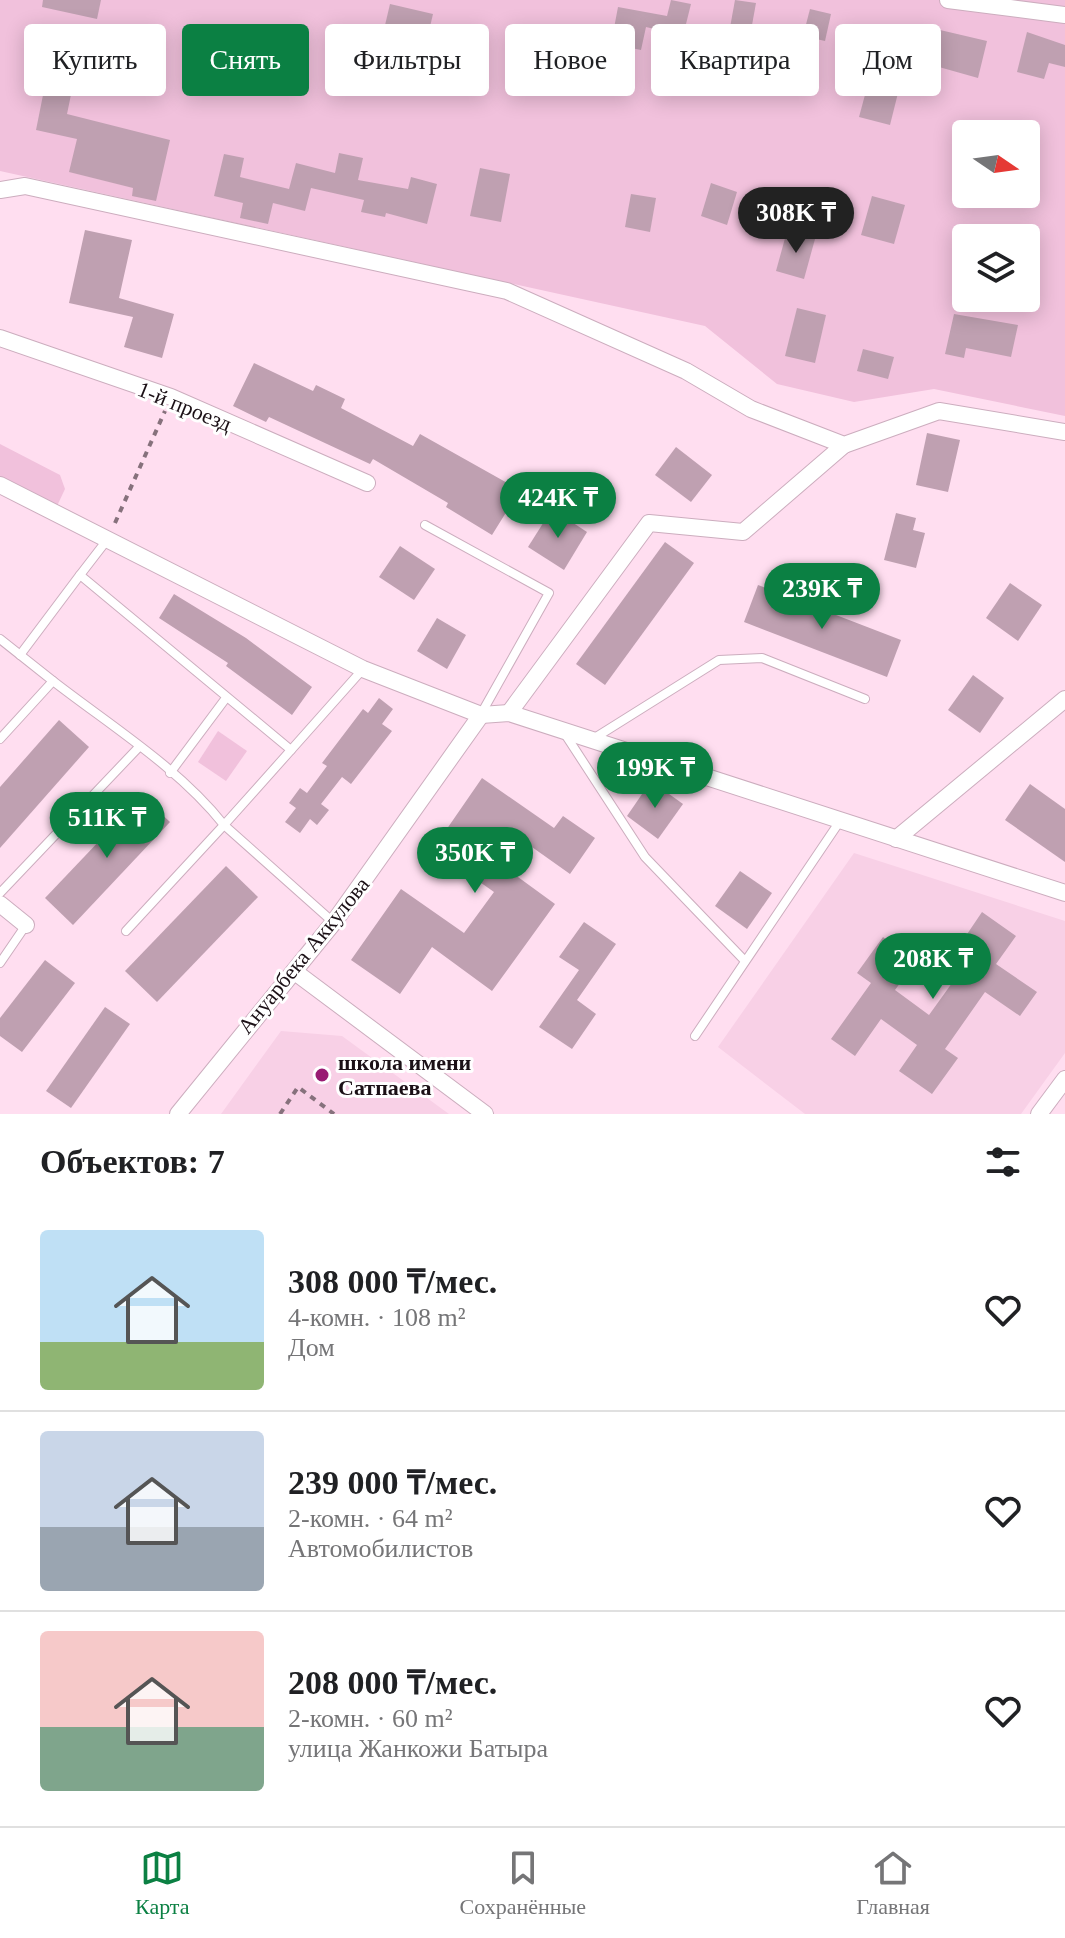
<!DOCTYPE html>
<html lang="ru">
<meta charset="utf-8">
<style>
body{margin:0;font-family:Georgia,serif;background:#f2f2f2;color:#202124;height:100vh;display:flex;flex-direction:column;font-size:30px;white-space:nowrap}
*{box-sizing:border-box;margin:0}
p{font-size:26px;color:#757577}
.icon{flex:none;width:44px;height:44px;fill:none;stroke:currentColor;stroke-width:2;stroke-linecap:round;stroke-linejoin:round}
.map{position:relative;height:1114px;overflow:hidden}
.panel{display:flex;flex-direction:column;background:#fff;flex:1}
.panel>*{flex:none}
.banner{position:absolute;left:24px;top:24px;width:1018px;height:72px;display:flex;gap:16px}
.needle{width:52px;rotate:103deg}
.buttons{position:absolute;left:952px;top:120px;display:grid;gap:16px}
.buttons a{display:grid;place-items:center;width:88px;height:88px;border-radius:8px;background:#fff;box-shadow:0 4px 20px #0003;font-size:40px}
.price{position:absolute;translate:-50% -68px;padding:0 18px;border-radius:28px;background:#0b8043;color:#fff;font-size:26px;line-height:52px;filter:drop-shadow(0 2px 4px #0008)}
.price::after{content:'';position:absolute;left:50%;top:48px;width:24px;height:18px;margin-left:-12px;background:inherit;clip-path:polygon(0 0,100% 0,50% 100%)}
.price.selected{background:#222;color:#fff}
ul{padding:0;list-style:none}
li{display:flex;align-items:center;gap:24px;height:200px;padding:0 40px}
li+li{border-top:2px solid #e0e0e0}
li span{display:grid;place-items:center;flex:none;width:224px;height:160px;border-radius:8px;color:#555}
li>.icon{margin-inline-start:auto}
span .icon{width:96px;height:96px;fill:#fffc;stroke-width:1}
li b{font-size:34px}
h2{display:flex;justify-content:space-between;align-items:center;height:96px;padding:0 40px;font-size:34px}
.chip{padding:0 28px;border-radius:8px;background:#fff;box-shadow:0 4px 20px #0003;font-size:28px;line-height:72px}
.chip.selected{background:#0b8043;color:#fff}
.dock{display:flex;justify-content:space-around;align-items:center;height:112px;border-top:2px solid #e0e0e0;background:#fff;font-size:22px;color:#757577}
.dock a{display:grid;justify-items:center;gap:4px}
.dock .selected{color:#0b8043}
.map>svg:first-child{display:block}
.built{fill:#f8d0e6}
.green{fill:#f1c1dc;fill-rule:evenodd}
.building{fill:#bfa0b1}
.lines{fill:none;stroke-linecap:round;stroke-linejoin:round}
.lane-casing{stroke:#ccadbe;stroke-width:10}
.street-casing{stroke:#ccadbe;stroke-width:18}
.path{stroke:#86717c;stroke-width:4;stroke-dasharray:6 6;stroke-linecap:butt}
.lane{stroke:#fff;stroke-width:8}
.street{stroke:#fff;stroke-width:16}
.poi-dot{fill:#991b73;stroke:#fff;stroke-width:3}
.labels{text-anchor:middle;stroke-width:6;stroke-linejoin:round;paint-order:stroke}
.street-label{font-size:22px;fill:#1b1016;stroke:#fff}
.poi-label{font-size:22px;font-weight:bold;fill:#1b1016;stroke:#fff;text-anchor:start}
</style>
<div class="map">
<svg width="1065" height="1114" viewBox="0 0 1065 1114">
<rect width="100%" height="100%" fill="#ffdef0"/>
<g class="built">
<path d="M854 853 1065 921V1053L1021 1114H805L718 1047Z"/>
<path d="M281 1031 342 1036 449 1114H221Z"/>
</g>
<g class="green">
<path d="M0 0H1065V416L934 389 854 402 777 384 705 326 0 171ZM966 134H1026V194H966ZM966 238H1026V298H966Z"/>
<path d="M0 444 60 475 65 489 57 506 0 476Z"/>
<path d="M218 731 247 751 226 781 198 762Z"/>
</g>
<g class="building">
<path d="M43 0H101L97 19 42 7Z"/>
<path d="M671 0 691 4 683 36 646 27 641 50 611 44 618 7 667 16Z"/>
<path d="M735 0 756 3 750 36 729 33Z"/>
<path d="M390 4 433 14 425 48 382 38Z"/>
<path d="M810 9 831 14 825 41 803 36Z"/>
<path d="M923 26 987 41 978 78 939 67 937 75 914 69Z"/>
<path d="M1027 32 1065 45V67L1049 63 1044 79 1017 72Z"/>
<path d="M692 45 713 50 705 84 684 79Z"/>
<path d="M872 69 902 77 890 125 859 117Z"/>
<path d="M46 80 73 85 67 114 170 140 156 201 132 196 133 188 69 172 77 139 36 130Z"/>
<path d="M339 153 363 158 358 180 408 189 411 177 437 184 427 224 386 213 385 217 361 212 364 200 311 188 305 211 273 203 268 224 240 218 243 203 214 196 224 154 244 158 240 177 289 189 296 163 335 173Z"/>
<path d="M480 168 510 174 501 222 470 216Z"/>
<path d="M711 183 737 192 727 225 701 216Z"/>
<path d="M631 194 656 198 650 232 625 227Z"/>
<path d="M872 196 905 205 894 244 861 235Z"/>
<path d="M85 230 132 240 119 298 174 314 162 358 124 347 133 317 69 303Z"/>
<path d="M787 231 815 239 804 279 776 271Z"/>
<path d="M797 308 826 315 815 363 785 356Z"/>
<path d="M954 314 1018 325 1011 357 966 348 964 358 945 354Z"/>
<path d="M863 349 894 357 888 379 857 371Z"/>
<path d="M254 363 313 391 316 385 345 399 341 408 413 446 420 434 520 490 492 535 446 507 448 503 373 459 370 464 269 417 266 422 233 406Z"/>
<path d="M927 433 960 440 948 492 916 485Z"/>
<path d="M676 447 712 475 691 502 655 475Z"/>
<path d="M552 509 587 532 564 570 528 547Z"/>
<path d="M896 513 916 518 913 530 925 533 916 568 884 560Z"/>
<path d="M665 542 694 563 605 685 576 664Z"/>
<path d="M400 546 435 569 414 600 379 577Z"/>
<path d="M1010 583 1042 605 1018 641 986 618Z"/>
<path d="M758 585 901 640 887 677 744 622Z"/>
<path d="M174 594 246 638 312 687 292 715 226 666 228 663 159 618Z"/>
<path d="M437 618 466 635 447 669 417 651Z"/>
<path d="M973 675 1004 698 980 733 948 710Z"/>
<path d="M379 698 393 709 382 724 392 731 351 784 342 777 321 804 329 810 317 825 310 819 300 833 285 822 296 808 289 803 300 788 307 793 327 766 322 763 363 709 368 713Z"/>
<path d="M59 720 89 747 0 848V787Z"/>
<path d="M482 778 554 828 563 816 595 838 570 874 515 835 496 861 555 904 492 991 432 947 400 994 351 960 401 889 464 933 494 892 433 849Z"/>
<path d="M651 781 683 804 658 839 627 816Z"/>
<path d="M1030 784 1065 809V862L1005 820Z"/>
<path d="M142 796 170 822 73 925 45 898Z"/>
<path d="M226 866 258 897 157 1002 125 971Z"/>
<path d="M740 871 772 893 747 929 715 906Z"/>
<path d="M982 912 1016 936 996 964 1037 992 1020 1016 985 992 945 1049 958 1058 932 1094 899 1071 917 1045 881 1019 855 1056 831 1039 871 983 857 973 883 937 916 961 895 990 929 1015 970 958 957 949Z"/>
<path d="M584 922 616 944 577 1000 596 1014 572 1049 539 1027 579 970 559 957Z"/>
<path d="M45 960 75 983 22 1052 0 1036V1018Z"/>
<path d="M105 1007 130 1024 71 1108 46 1091Z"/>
</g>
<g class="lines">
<defs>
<g id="lane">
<path d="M425 525 549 593 481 714"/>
<path d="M107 540 80 575 291 750 224 825 333 922"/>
<path d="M0 639 53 681"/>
<path d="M20 655 80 575"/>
<path d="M565 734 645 857 745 961"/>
<path d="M0 739 53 681C111 726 179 768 224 825L126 931"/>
<path d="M593 739 719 660 762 658 865 699"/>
<path d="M291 750 363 669"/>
<path d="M170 773 226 698"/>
<path d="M0 893 138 748"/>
<path d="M0 963 26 925"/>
<path d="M695 1036 840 821"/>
</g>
<g id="street">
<path d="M948 0 1065 15"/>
<path d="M0 190 25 186 507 291 686 371 751 409 844 445 939 411 1065 432"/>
<path d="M0 338 171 397 367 483"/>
<path d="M0 485 363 669 481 715 509 713 1065 893"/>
<path d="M509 713 649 523 743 532 844 445"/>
<path d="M896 839 1065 699"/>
<path d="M0 904 26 925"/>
<path d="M295 972 485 1114"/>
<path d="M178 1114 334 922 481 715"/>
<path d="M1039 1114 1065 1079"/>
</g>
</defs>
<use href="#lane" class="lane-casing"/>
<use href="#street" class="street-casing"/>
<g class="path">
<path d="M115 523 165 411"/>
<path d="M280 1114 298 1087 334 1114"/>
</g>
<use href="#lane" class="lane"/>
<use href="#street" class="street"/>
</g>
<circle class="poi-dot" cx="322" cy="1075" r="8"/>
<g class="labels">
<g class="street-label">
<text transform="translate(185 406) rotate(22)" y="8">1-й проезд</text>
<text transform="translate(303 955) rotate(-51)" y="8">Ануарбека Аккулова</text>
</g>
<g class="poi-label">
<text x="338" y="1070">школа имени<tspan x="338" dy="25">Сатпаева</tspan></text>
</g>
</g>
</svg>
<div class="buttons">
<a><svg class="needle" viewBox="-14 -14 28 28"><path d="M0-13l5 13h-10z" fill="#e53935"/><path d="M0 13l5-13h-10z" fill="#757577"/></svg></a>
<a><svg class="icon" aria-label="layers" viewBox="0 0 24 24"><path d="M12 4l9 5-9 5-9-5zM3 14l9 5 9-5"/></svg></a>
</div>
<b class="price selected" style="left:796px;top:255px">308K ₸</b>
<b class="price" style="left:558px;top:540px">424K ₸</b>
<b class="price" style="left:822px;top:631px">239K ₸</b>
<b class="price" style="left:655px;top:810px">199K ₸</b>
<b class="price" style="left:107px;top:860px">511K ₸</b>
<b class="price" style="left:475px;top:895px">350K ₸</b>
<b class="price" style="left:933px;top:1001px">208K ₸</b>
<div class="banner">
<a class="chip">Купить</a>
<a class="chip selected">Снять</a>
<a class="chip">Фильтры</a>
<a class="chip">Новое</a>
<a class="chip">Квартира</a>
<a class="chip">Дом</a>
</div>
</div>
<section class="panel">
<h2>Объектов: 7<svg class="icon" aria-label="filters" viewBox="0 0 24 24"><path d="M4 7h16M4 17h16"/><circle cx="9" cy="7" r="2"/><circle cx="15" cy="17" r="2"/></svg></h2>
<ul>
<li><span style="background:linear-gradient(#bfe0f5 70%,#8fb573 0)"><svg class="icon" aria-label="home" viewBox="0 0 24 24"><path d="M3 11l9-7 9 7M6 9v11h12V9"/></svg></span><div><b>308 000 ₸/мес.</b><p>4-комн. · 108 m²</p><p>Дом</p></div><svg class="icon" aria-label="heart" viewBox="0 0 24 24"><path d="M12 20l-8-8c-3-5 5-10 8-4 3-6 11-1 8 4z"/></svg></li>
<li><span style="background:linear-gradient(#c9d6e8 60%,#9aa5b1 0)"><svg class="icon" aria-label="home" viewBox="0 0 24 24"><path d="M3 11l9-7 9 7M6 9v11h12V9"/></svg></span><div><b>239 000 ₸/мес.</b><p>2-комн. · 64 m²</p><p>Автомобилистов</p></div><svg class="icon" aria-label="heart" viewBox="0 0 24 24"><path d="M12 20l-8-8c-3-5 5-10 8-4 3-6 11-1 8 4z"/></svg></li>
<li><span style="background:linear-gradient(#f6c9c9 60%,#7fa58c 0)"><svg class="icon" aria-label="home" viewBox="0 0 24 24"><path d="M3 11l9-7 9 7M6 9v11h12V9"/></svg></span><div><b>208 000 ₸/мес.</b><p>2-комн. · 60 m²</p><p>улица Жанкожи Батыра</p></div><svg class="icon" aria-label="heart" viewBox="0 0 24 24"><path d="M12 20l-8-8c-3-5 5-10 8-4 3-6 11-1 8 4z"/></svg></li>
</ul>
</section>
<nav class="dock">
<a class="selected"><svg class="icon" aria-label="map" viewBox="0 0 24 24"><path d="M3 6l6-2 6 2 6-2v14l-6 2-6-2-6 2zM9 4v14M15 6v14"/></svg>Карта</a>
<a><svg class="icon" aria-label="saved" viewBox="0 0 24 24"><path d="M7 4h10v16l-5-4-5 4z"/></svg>Сохранённые</a>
<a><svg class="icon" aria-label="home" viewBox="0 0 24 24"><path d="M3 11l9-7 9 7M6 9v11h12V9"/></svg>Главная</a>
</nav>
